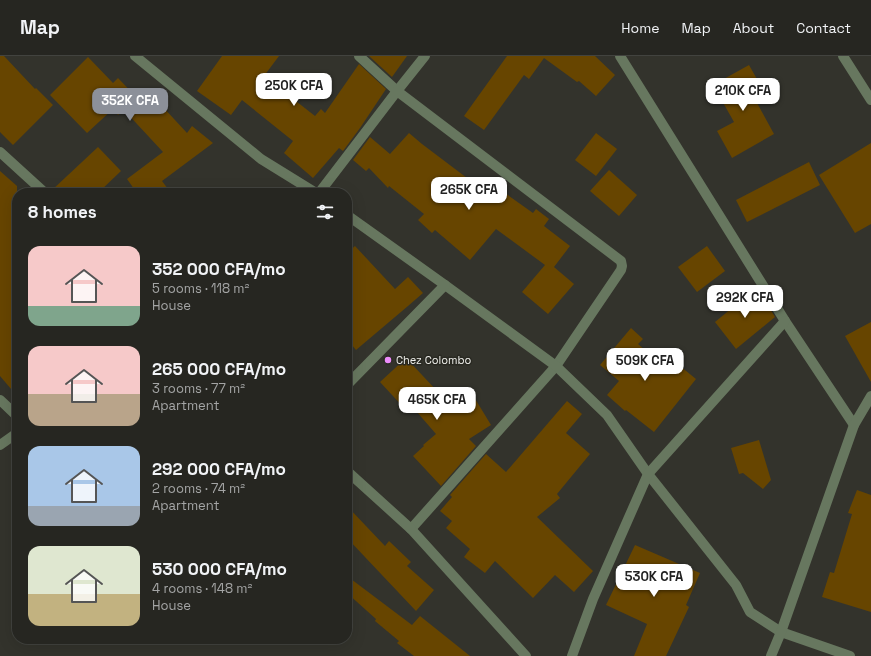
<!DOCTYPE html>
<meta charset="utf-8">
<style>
body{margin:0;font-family:"Space Grotesk",sans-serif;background:#32322e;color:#f1f3f6;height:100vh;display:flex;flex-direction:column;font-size:15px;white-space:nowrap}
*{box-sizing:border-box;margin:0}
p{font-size:13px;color:#a4a5a5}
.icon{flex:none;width:22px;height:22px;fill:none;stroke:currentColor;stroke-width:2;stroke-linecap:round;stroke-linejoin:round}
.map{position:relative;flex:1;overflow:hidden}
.panel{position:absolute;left:12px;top:132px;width:340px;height:456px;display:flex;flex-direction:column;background:#262621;border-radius:16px;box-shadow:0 4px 16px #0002,0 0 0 1px #42433f}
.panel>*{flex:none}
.price{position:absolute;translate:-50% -34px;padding:0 9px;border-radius:8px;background:#fff;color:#222;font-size:13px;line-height:26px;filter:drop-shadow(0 1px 2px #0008)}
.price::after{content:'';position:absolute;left:50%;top:24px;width:12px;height:9px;margin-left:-6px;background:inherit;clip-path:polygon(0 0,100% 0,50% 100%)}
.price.on{background:#8c9099;color:#fff}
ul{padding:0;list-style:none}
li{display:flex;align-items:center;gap:12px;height:100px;padding:0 16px}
li span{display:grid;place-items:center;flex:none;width:112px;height:80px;border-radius:12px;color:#555}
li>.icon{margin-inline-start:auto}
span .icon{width:48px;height:48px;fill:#fffc;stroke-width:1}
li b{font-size:17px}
h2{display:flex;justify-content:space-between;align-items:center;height:48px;padding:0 16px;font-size:17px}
header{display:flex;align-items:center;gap:24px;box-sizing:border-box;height:56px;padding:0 20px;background:#262621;border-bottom:1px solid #42433f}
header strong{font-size:19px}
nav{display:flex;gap:22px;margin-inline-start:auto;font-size:14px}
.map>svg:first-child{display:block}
.building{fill:#674500}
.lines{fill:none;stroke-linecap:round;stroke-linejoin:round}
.minor{stroke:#67775f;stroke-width:10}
.poi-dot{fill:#ec8cfa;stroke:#292922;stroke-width:1.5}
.labels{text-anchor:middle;stroke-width:3;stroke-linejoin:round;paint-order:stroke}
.poi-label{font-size:11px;fill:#efefeb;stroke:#292922;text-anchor:start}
</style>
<header>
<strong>Map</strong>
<nav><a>Home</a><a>Map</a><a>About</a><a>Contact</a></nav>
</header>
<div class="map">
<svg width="871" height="600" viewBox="0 0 871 600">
<rect width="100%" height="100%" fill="#33332c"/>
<g class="building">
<path d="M0 0H4L35 33 36 32 53 49 13 89 0 76Z"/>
<path d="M222 0H279L264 20 315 60 321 53 325 57 359 8 386 33 360 72 343 95 339 92 313 122 284 97 293 85 242 44 231 59 197 35Z"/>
<path d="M369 0H407L392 21Z"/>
<path d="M507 0H595L615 19 596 40 579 25 577 26 544 2 529 23 524 19 484 74 464 60Z"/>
<path d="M88 1 113 27 118 22 141 46 150 37 187 77 192 70 213 87 162 125 171 137H137L127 123 163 96 124 54 118 59 113 53 87 77 50 39Z"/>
<path d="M749 9 766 39 756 45 774 78 732 102 717 75 734 66 713 29Z"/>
<path d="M409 77 422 88 471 125 474 122 492 140 498 132 533 157 536 153 549 163 544 170 570 190 554 211 574 228 548 258 522 236 545 209 496 173 470 204 435 174 432 177 418 164 424 158 389 130 388 132 369 112 366 115 353 104 370 81 390 98Z"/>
<path d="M596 77 617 93 596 120 575 104Z"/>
<path d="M871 87V168L855 177 819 119Z"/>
<path d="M98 91 121 115 98 137H51V135Z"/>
<path d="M809 106 820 129 747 166 736 144Z"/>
<path d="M609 114 637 139 619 160 590 135Z"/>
<path d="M0 115 17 130V340L0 320Z"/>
<path d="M355 190 395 233 408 221 423 237 408 250 356 294 347 283V197Z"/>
<path d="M707 190 725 215 697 236 678 211Z"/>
<path d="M755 233 766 246 775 261 736 293 715 266Z"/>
<path d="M871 266V326L845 280Z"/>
<path d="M631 272 643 283 638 288 668 314 675 306 696 323 654 376 626 354 625 355 607 339 619 325 600 309Z"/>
<path d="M406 302 439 337 441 335 455 352 474 341 491 369 469 383 476 390 441 430 413 400 424 390 423 389 436 378 410 348 405 353 380 326Z"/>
<path d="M567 345 582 358 566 377 590 398 557 438 560 442 537 461 593 515 574 536 555 519 533 542 495 505 485 517 464 501 470 493 446 472 452 465 440 455 452 441 450 439 486 398 506 416Z"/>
<path d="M759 384 771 424 763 433 743 417 739 418 731 392Z"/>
<path d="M857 434 871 439V556L822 541 830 516 834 517 852 458 848 457Z"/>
<path d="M347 450 385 490 389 485 411 506 407 510 434 534 416 555 347 482Z"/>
<path d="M635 489 700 517 686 549 689 551 666 600H634L647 568 606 549Z"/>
<path d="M347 520 412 569 420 560 470 600H414L397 587 399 585 375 565 376 563 347 537Z"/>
</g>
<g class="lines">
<g class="minor">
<path d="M135 0 261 103 316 137"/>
<path d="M359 0 397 35 621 205 622 210 621 214 556 310 411 473"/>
<path d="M620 0 785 265 854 369"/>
<path d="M843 0 871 44"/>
<path d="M0 96 45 137"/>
<path d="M319 137 397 35 425 0"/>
<path d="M347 159 445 229 556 310 607 359 648 418 736 529 750 556 781 576 850 600"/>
<path d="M347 329 445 229"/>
<path d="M0 344 17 360"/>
<path d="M0 389 17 377"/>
<path d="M347 415 411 473 526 600"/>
<path d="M572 600 593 543 648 418 785 265"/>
<path d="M771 600 781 576 854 369 871 340"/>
</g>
</g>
<circle class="poi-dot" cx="388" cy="304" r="4"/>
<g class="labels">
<g class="poi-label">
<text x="396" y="308">Chez Colombo</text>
</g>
</g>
</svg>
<b class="price" style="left:294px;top:51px">250K CFA</b>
<b class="price" style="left:743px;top:56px">210K CFA</b>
<b class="price on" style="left:130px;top:66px">352K CFA</b>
<b class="price" style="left:469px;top:155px">265K CFA</b>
<b class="price" style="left:745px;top:263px">292K CFA</b>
<b class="price" style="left:645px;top:326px">509K CFA</b>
<b class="price" style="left:437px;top:365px">465K CFA</b>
<b class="price" style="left:654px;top:542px">530K CFA</b>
<section class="panel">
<h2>8 homes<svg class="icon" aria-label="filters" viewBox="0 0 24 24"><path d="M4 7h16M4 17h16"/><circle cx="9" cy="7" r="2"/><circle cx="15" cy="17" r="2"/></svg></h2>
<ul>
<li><span style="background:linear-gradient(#f6c9c9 75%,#7fa58c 0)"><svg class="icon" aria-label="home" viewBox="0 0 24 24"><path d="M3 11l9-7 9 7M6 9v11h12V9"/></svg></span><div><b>352 000 CFA/mo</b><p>5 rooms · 118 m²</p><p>House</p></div></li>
<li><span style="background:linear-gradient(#f6c9c9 60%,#b9a48a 0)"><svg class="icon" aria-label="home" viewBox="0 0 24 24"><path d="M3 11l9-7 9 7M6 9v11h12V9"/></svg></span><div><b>265 000 CFA/mo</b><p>3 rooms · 77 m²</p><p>Apartment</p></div></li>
<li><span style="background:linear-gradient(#a9c7e8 75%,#9aa5b1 0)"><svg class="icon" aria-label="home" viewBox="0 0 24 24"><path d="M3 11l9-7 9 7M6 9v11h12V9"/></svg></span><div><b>292 000 CFA/mo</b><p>2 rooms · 74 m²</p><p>Apartment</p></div></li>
<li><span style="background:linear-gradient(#dfe7d0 60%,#c2b280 0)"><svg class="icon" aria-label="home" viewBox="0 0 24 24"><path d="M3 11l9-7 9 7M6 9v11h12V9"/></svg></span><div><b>530 000 CFA/mo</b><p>4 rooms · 148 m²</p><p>House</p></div></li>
</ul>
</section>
</div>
